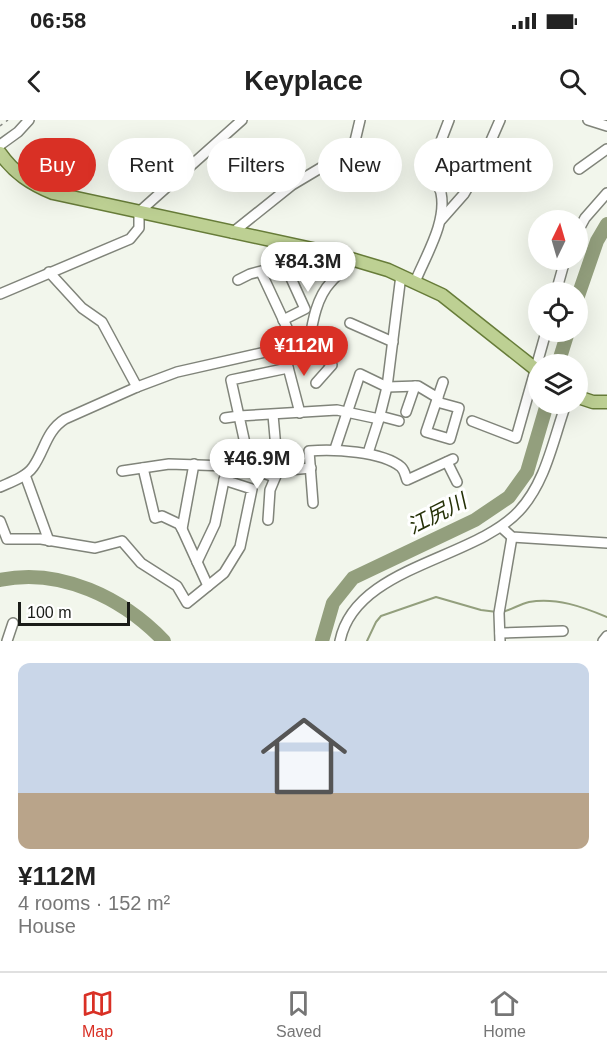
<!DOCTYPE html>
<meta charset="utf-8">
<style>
body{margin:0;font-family:Helvetica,"Noto Sans JP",sans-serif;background:#f2f2f2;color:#222;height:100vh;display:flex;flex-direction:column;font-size:22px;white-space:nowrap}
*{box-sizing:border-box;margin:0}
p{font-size:20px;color:#767676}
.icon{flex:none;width:33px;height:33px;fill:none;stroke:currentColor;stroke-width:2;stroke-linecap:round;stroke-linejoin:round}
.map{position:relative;height:521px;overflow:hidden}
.sheet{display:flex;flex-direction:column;background:#fff;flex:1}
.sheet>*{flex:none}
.hud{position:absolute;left:18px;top:18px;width:572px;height:54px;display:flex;gap:12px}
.needle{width:39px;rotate:5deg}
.controls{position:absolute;left:528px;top:90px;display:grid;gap:12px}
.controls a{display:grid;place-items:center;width:60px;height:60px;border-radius:50%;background:#fff;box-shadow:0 6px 24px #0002;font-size:30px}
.scale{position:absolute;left:18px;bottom:15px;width:112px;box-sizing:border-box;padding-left:6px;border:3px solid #1a1c18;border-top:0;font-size:16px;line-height:21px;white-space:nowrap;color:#1a1c18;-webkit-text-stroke:4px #fff;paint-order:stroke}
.price{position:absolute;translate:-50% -51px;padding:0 14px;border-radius:21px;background:#fff;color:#222;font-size:20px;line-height:39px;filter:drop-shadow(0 2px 3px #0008)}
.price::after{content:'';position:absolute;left:50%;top:36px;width:18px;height:14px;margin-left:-9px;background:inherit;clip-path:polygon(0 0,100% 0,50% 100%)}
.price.active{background:#d93025;color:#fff}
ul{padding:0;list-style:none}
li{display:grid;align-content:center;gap:12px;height:318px;padding:0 18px}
li span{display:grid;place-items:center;height:186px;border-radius:12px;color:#555}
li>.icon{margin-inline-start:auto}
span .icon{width:108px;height:108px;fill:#fffc;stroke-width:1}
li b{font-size:26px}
.tag{padding:0 21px;border-radius:27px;background:#fff;box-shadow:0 6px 24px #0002;font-size:21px;line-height:54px}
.tag.active{background:#d93025;color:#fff}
.status{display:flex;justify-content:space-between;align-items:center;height:42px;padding:0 30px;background:#fff;direction:ltr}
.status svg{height:16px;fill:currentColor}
header{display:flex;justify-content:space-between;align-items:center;height:78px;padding:0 18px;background:#fff;font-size:27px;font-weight:800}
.tab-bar{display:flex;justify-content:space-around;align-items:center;height:84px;border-top:2px solid #e0e0e0;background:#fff;font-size:16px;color:#767676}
.tab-bar a{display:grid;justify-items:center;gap:3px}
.tab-bar .active{color:#d93025}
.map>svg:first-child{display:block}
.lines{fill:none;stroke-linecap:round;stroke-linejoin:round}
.stream{stroke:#939f7d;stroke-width:2}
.river{stroke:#939f7d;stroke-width:14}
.minor-casing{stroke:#80847a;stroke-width:12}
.major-casing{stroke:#677c39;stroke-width:15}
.path{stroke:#868982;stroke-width:1.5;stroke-dasharray:3 4.5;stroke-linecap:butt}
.minor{stroke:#fff;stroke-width:9}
.major{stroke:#bdd093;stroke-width:12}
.labels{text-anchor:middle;stroke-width:6;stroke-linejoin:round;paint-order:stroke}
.water-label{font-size:21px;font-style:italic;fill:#253107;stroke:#fff}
</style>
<div class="status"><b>06:58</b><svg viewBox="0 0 49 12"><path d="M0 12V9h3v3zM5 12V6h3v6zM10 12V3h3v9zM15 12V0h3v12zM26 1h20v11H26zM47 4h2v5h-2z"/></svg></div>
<header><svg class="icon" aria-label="back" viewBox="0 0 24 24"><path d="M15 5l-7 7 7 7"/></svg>Keyplace<svg class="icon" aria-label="search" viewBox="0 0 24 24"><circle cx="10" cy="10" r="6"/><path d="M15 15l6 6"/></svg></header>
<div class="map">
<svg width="607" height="521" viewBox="0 0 607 521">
<rect width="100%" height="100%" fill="#f2f6ec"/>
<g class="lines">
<g class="stream">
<path d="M502 492C511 490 520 484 529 482 556 477 583 487 607 497"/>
<path d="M367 521 376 502 381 496 436 477 481 490 497 492"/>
</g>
<g class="river">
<path d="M578 176 597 121 607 104"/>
<path d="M558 244 568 212"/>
<path d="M0 460C60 447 123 478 164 521"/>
<path d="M322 521 333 483 353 458 475 400 509 377 527 352 547 284"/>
</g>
<defs>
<g id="minor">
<path d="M588 0 607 6"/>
<path d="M0 25 18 12 29 0"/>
<path d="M579 49 607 29"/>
<path d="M441 100 464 74 479 48 500 0"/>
<path d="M578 111 585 98 607 73"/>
<path d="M232 113 292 65 344 34 355 21 360 0"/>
<path d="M49 152 82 188 102 202 137 267"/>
<path d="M261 152 296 227"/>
<path d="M238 160 250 154 285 145 300 146 327 139 331 133"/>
<path d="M415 162C426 135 447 102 441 73 439 61 425 58 423 46L439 26 449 0"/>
<path d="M556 172 565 140"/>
<path d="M0 174 130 119 139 108V92L242 0"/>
<path d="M283 200 305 189 285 145"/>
<path d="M350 203 393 222"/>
<path d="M283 228 300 293"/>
<path d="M308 229 314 230 332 245 316 263"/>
<path d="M437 282 459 288 450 319 426 312 443 262"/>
<path d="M406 292 415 266"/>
<path d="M380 296 399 301"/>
<path d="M225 298 239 296 231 260 288 248"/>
<path d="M472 301 516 318 546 212"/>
<path d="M335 329 360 254 387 267 418 266 438 278"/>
<path d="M368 333 379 299"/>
<path d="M447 342 457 362"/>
<path d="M227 346 239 350 244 347 246 328 239 296 337 290 379 299 387 267 401 155"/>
<path d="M244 347 275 357"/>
<path d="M143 348 155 398 162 396 179 404 182 409 208 466"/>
<path d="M122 351 169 344 227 346 215 404 197 442"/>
<path d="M278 351 311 348"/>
<path d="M25 355 49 421"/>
<path d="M0 367C11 362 26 357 33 347 45 330 46 311 65 299L137 267 177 252 283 228 308 229C312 206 315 179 331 162 338 153 348 148 355 139"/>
<path d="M313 383 309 331C333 329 382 331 401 347 405 351 405 355 407 360L453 339"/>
<path d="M268 400 270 370 278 351 273 295"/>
<path d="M0 401 7 419H41L95 428 122 421 141 443 177 466 187 483 224 453 240 427 252 369 224 360"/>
<path d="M501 407 512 417 607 423"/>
<path d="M182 409 194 344"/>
<path d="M500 513 563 511"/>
<path d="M7 521 13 503"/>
<path d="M340 521C355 446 474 440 519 391 546 362 553 320 566 284"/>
<path d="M500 521 499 493 512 417"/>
<path d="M603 521 607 516"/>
</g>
<g id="major">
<path d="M0 33C14 53 31 64 53 73L331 133 388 150 442 175 538 251"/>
<path d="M578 277 593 282H607"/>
</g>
</defs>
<use href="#minor" class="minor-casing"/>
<use href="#major" class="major-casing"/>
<path class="path" d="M0 6 8 0"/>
<use href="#minor" class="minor"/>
<use href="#major" class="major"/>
</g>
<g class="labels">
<g class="water-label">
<text transform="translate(437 394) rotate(-27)" y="7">江尻川</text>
</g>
</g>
</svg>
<div class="controls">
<a><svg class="needle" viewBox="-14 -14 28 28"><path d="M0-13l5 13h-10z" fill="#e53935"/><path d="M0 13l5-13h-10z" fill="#767676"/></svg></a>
<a><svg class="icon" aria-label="locate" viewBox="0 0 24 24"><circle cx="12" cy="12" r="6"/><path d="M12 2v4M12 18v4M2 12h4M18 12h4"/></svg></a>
<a><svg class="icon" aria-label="layers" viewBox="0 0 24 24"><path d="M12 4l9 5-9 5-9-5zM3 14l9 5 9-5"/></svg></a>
</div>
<div class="scale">100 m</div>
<b class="price" style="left:308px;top:173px">¥84.3M</b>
<b class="price active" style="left:304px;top:257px">¥112M</b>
<b class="price" style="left:257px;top:370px">¥46.9M</b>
<div class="hud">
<a class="tag active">Buy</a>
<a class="tag">Rent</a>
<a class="tag">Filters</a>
<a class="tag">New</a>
<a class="tag">Apartment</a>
</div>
</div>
<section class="sheet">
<ul>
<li><span style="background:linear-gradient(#c9d6e8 70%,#b9a48a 0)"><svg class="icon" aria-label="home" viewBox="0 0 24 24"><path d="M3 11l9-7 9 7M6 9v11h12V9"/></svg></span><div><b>¥112M</b><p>4 rooms · 152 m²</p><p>House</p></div></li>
</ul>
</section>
<nav class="tab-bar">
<a class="active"><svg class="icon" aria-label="map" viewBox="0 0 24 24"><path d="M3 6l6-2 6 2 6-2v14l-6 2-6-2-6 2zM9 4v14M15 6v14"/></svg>Map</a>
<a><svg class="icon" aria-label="saved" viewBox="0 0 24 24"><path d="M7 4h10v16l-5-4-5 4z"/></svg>Saved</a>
<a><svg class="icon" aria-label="home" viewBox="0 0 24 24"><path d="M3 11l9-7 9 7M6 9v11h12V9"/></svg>Home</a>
</nav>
